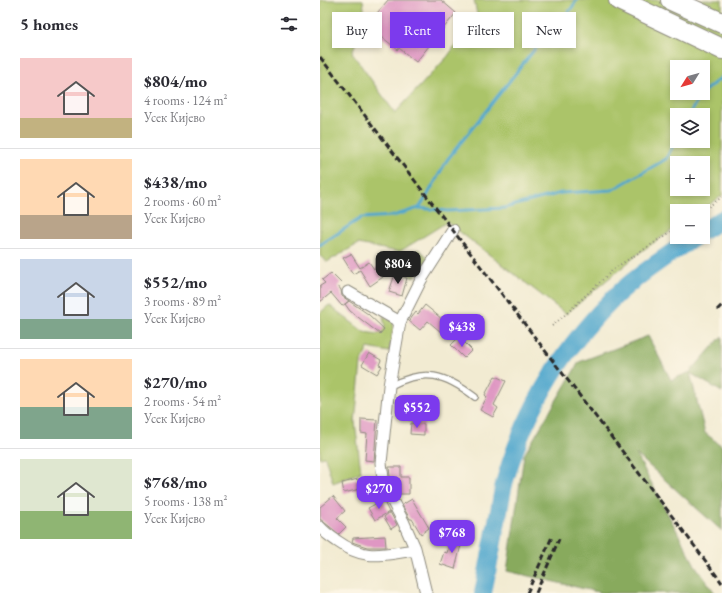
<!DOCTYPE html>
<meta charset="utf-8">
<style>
body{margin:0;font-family:"EB Garamond",serif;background:#f7f7f7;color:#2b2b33;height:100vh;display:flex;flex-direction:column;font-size:15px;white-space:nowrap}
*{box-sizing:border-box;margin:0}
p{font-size:13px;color:#7c7c81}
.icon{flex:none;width:22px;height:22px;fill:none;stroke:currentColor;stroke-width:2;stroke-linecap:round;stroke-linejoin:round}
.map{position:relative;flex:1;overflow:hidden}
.panel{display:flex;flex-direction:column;background:#fff;width:320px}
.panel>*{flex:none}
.hud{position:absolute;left:12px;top:12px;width:330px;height:36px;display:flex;gap:8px}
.needle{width:26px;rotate:233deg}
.controls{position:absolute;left:350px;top:60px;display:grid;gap:8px}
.controls a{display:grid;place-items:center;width:40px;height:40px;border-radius:0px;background:#fff;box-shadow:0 2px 6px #0003;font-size:20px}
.price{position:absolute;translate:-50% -34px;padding:0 9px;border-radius:8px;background:#7c3aed;color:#fff;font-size:13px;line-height:26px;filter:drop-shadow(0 1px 2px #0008)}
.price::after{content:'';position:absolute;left:50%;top:24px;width:12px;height:9px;margin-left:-6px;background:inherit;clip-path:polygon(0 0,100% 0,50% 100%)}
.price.current{background:#222;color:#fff}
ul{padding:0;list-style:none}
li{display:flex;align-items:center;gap:12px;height:100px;padding:0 20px}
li+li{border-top:1px solid #e1e1e2}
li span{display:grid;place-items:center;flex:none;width:112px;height:80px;border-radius:0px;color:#555}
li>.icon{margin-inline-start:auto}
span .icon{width:48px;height:48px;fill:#fffc;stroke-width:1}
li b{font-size:17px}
h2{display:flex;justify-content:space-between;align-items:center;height:48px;padding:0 20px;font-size:17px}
.pill{padding:0 14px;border-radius:0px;background:#fff;box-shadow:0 2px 6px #0003;font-size:14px;line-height:36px}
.pill.current{background:#7c3aed;color:#fff}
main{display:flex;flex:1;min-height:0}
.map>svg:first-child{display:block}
.green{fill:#abc469;stroke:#6b784a;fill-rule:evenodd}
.forest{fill:#88aa5d;stroke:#5a6a44}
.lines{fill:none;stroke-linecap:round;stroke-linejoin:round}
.stream{stroke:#51a7cd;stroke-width:3}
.river{stroke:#51a7cd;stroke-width:18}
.building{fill:#df97c3}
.service-casing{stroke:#8e8b7e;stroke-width:8}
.minor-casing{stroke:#8e8b7e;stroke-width:13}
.motorway-casing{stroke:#8e8b7e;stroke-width:22}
.path{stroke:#8e8b7e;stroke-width:2;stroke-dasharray:1 3;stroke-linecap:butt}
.service{stroke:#fff;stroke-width:5.5}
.minor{stroke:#fff;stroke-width:11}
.motorway{stroke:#fff;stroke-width:20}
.rail{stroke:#2b2b2b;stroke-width:3;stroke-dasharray:6 3;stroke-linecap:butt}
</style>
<main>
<section class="panel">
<h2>5 homes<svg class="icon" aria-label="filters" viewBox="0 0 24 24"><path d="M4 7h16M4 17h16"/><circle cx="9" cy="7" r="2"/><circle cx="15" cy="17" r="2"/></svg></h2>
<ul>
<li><span style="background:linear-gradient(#f6c9c9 75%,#c2b280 0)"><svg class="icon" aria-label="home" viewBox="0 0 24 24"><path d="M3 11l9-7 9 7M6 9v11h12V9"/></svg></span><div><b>$804/mo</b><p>4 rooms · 124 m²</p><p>Усек Кијево</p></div></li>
<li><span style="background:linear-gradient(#ffd9b3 70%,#b9a48a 0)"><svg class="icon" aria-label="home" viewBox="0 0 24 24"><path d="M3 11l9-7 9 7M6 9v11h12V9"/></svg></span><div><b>$438/mo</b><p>2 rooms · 60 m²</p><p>Усек Кијево</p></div></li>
<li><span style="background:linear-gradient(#c9d6e8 75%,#7fa58c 0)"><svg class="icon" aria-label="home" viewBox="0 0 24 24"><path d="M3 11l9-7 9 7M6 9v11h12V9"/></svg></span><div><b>$552/mo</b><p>3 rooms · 89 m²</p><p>Усек Кијево</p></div></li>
<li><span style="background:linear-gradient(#ffd9b3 60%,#7fa58c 0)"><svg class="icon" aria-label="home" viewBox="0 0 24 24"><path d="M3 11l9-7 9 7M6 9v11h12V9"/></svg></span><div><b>$270/mo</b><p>2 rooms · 54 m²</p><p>Усек Кијево</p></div></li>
<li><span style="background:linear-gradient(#dfe7d0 65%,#8fb573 0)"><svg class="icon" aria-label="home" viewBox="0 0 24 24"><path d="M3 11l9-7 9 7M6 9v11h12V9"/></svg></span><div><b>$768/mo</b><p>5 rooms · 138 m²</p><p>Усек Кијево</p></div></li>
</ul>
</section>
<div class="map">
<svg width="402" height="593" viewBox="0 0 402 593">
<rect width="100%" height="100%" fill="#fcf5e5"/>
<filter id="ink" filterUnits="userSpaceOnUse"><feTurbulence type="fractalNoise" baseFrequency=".025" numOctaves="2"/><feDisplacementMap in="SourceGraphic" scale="8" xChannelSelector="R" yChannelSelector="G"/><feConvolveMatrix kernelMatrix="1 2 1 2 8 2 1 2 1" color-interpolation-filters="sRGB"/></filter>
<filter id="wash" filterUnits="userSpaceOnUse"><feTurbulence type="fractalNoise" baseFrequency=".012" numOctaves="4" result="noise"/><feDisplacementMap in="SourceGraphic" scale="16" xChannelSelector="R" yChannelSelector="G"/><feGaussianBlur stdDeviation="0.9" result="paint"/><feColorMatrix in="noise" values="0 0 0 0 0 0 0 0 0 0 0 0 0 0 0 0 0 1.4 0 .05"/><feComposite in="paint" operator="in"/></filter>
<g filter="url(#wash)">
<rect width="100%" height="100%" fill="#f2ebd2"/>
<g class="green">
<path d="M0 0H43L45 18 32 53 75 113 128 56 157 14 154 0H402V196L380 211H357V227L323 250 246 314 127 222 79 252 38 244 7 262 0 256ZM357 67H383V93H357ZM357 115H383V141H357ZM357 163H383V189H357Z"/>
<path d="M98 249 109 258 93 278 82 270Z"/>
<path d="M9 305 44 332 58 334 65 327 63 316 74 322 69 352 48 348 41 363 35 422 41 472 13 483 5 457 0 458V313Z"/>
</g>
<path class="forest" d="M328 336 351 380 370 372 402 336V392L370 373 385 433 402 446V531L316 454 375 565 395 593H282L187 571 204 455 259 362Z"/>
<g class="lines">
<g class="stream">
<path d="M383 92 402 77"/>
<path d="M369 115 381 93"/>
<path d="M99 208 128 211 184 208 241 193 292 190 346 159 357 138"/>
<path d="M0 245 41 218 73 216 99 208 107 196 127 160 226 35 251 9 257 0"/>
</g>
<g class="river">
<path d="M383 231 402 219"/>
<path d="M163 593C168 567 173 541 178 516 181 503 182 489 186 477 207 406 247 341 301 291 324 271 349 254 375 237"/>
</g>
</g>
<g id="blocks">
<g class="building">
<path d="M68 0H121L136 13 96 62 79 48 78 50 47 25Z"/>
<path d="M31 254 40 268 49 262 54 269 57 267 63 277 50 286 40 270 33 274 23 258Z"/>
<path d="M11 273 21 283 18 286 21 290 22 296 29 301 22 306 11 293 0 302V286L5 283 2 280Z"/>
<path d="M75 274 87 278 82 296 69 292Z"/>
<path d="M29 301 48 314 64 329 60 334 30 311 25 304Z"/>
<path d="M105 305 128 324 121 332 108 321 100 330 89 321 96 312 98 314Z"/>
<path d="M139 337 152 350 144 358 131 345Z"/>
<path d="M49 353 61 360 59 365 62 366 57 374 42 365Z"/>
<path d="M175 376 186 381 174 405 178 408 173 417 160 410 167 397 165 395Z"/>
<path d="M88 405H99L98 420H88Z"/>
<path d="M41 419 57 420 54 461 45 460 47 434 41 433Z"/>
<path d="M91 423 104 424V435L90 434Z"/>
<path d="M69 467H81V477H89V494H77L73 487V481H71L70 476Z"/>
<path d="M38 479 40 489 24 493 22 483Z"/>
<path d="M13 496 25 511 17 518 26 527 19 534 0 519V507Z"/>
<path d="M92 499 109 528 101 534 92 519H90L82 505Z"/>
<path d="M63 500 69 512 55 520 48 508Z"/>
<path d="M70 512 77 525 71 529 64 517Z"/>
<path d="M65 536 66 547H47L32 542 33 538Z"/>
<path d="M131 538 142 541 135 569 120 564 124 552 127 553Z"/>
</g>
</g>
</g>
<g filter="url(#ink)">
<use href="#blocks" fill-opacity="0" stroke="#8e8b7e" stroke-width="1"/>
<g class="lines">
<defs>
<path id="service" d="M70 386C105 368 125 374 155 397"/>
<g id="minor">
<path d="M28 292 80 322"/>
<path d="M0 527C5 533 11 537 17 541 46 562 63 554 95 550"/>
<path d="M106 593 95 548 83 521 67 491 63 478 61 463 69 386 80 322 101 280 133 230"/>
</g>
<g id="motorway">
<path d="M299 0 402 49"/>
<path d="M351 0 402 23"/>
</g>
</defs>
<use href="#service" class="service-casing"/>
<use href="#minor" class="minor-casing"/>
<use href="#motorway" class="motorway-casing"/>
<g class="path">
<path d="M382 211 402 197"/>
<path d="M232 326 246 314 295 268 357 228"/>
</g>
<use href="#service" class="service"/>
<use href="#minor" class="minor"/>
<use href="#motorway" class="motorway"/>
<g class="rail">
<path d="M0 57 358 524 402 583"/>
<path d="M397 310 402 305"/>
<path d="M207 593 232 537"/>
<path d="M216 593 239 539"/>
</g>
</g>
</g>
</svg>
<div class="controls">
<a><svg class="needle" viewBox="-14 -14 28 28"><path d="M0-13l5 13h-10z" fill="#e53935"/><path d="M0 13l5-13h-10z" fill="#7c7c81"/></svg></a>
<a><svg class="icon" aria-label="layers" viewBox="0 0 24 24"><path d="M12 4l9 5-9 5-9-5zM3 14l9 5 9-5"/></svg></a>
<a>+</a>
<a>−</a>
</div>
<b class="price current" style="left:78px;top:285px">$804</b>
<b class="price" style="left:142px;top:348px">$438</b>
<b class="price" style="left:97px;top:429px">$552</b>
<b class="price" style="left:59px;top:510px">$270</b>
<b class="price" style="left:132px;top:554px">$768</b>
<div class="hud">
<a class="pill">Buy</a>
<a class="pill current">Rent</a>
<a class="pill">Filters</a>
<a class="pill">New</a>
</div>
</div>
</main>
